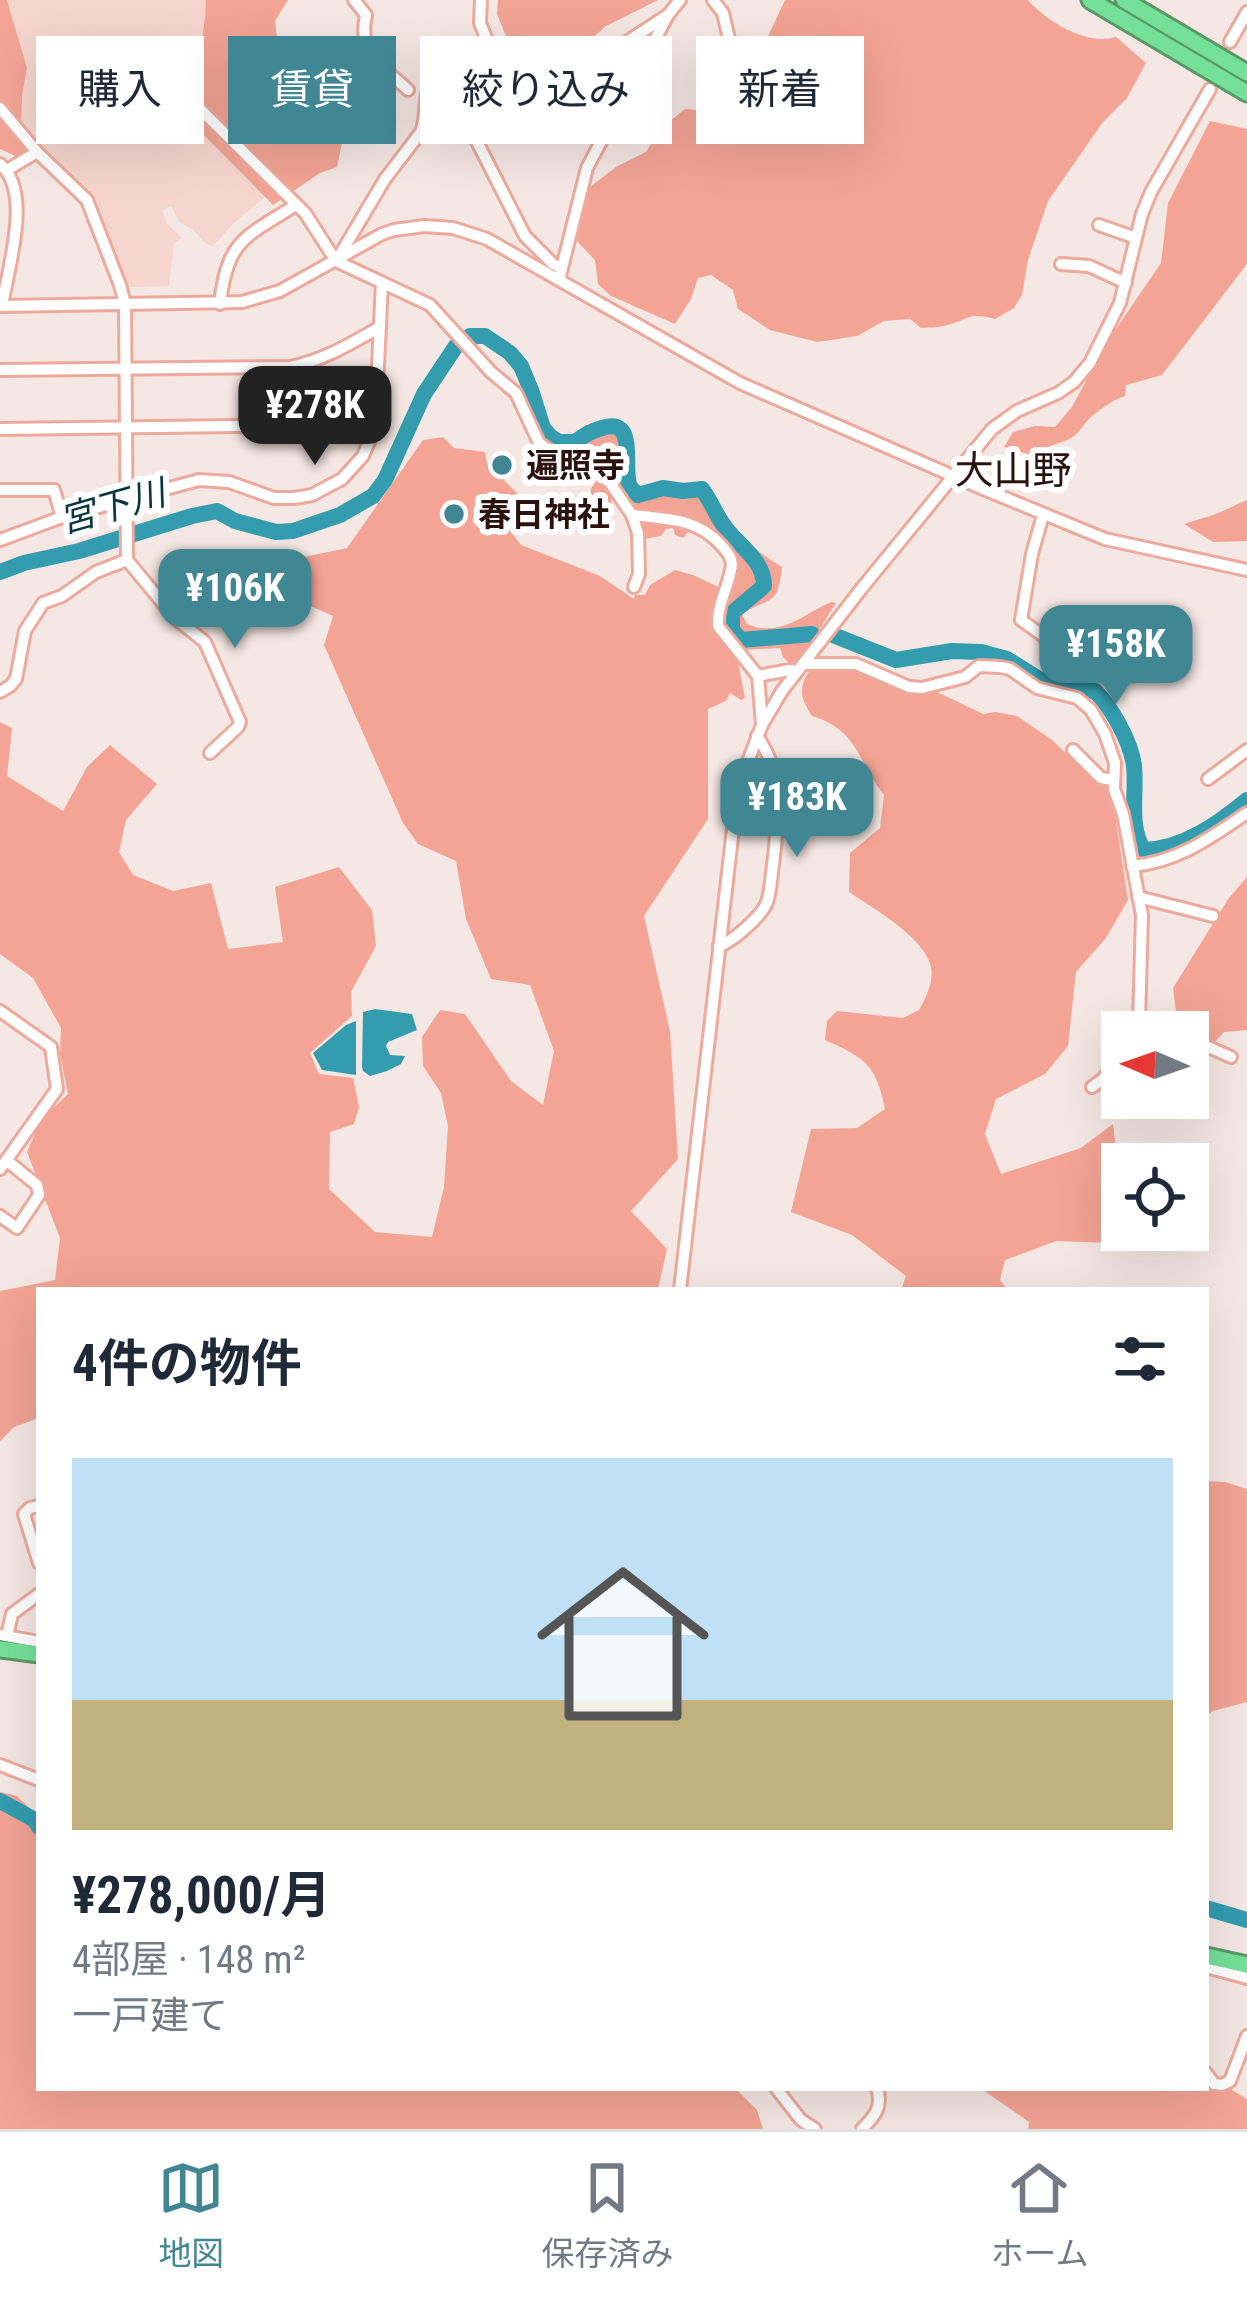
<!DOCTYPE html>
<html lang="ja">
<meta charset="utf-8">
<style>
body{margin:0;font-family:"Roboto Condensed","Noto Sans JP",sans-serif;background:#f6f6f7;color:#1f2937;height:100vh;display:flex;flex-direction:column;font-size:45px;white-space:nowrap}
*{box-sizing:border-box;margin:0}
p{font-size:39px;color:#747a83}
.icon{flex:none;width:66px;height:66px;fill:none;stroke:currentColor;stroke-width:2;stroke-linecap:round;stroke-linejoin:round}
.map{position:relative;flex:1;overflow:hidden}
.panel{position:absolute;left:36px;top:1287px;width:1173px;height:804px;display:flex;flex-direction:column;background:#fff;border-radius:0px;box-shadow:0 12px 48px #0002}
.panel>*{flex:none}
.guide{position:absolute;left:36px;top:36px;width:1176px;height:108px;display:flex;gap:24px}
.needle{width:78px;rotate:272deg}
.controls{position:absolute;left:1101px;top:1011px;display:grid;gap:24px}
.controls a{display:grid;place-items:center;width:108px;height:108px;border-radius:0px;background:#fff;box-shadow:0 12px 48px #0002;font-size:60px}
.price{position:absolute;translate:-50% -102px;padding:0 27px;border-radius:24px;background:#418693;color:#fff;font-size:39px;line-height:78px;filter:drop-shadow(0 3px 6px #0008)}
.price::after{content:'';position:absolute;left:50%;top:72px;width:36px;height:27px;margin-left:-18px;background:inherit;clip-path:polygon(0 0,100% 0,50% 100%)}
.price.active{background:#222;color:#fff}
ul{padding:0;list-style:none}
li{display:grid;align-content:center;gap:24px;height:636px;padding:0 36px}
li+li{border-top:3px solid #e0e1e3}
li span{display:grid;place-items:center;height:372px;border-radius:0px;color:#555}
li>.icon{margin-inline-start:auto}
span .icon{width:216px;height:216px;fill:#fffc;stroke-width:1}
li b{font-size:51px}
h2{display:flex;justify-content:space-between;align-items:center;height:144px;padding:0 36px;font-size:51px}
.chip{padding:0 42px;border-radius:0px;background:#fff;box-shadow:0 12px 48px #0002;font-size:42px;line-height:108px}
.chip.active{background:#418693;color:#fff}
.tabs{display:flex;justify-content:space-around;align-items:center;height:168px;border-top:3px solid #e0e1e3;background:#fff;font-size:33px;color:#747a83}
.tabs a{display:grid;justify-items:center;gap:6px}
.tabs .active{color:#418693}
.map>svg:first-child{display:block}
.built{fill:#f5d5ce}
.forest{fill:#f3a494}
.water{fill:#339caf}
.lines{fill:none;stroke-linecap:round;stroke-linejoin:round}
.river{stroke:#339caf;stroke-width:16}
.minor-casing{stroke:#edaa9c;stroke-width:16}
.highway-casing{stroke:#5b9867;stroke-width:21}
.minor{stroke:#fff;stroke-width:10}
.highway{stroke:#75e097;stroke-width:15}
.poi-dot{fill:#418693;stroke:#fff;stroke-width:4.5}
.labels{text-anchor:middle;stroke-width:12;stroke-linejoin:round;paint-order:stroke}
.poi-label{font-size:33px;font-weight:bold;fill:#2a120e;stroke:#fff;text-anchor:start}
.water-label{font-size:36px;font-style:italic;fill:#063740;stroke:#fff}
.quarter-label{font-size:39px;fill:#2a120e;stroke:#fff}
</style>
<div class="map">
<svg width="1247" height="2129" viewBox="0 0 1247 2129">
<rect width="100%" height="100%" fill="#f5e7e3"/>
<path class="built" d="M7 0H206L205 27 199 60 182 113 265 197 234 223 213 246 206 244 192 229 179 222 171 206 162 211 168 225 182 238 174 244 169 286 128 287 96 204 76 180 21 128 22 96 27 68Z"/>
<g class="forest">
<path d="M0 0H7L27 68 22 96 21 128 28 152 18 157 0 149Z"/>
<path d="M206 0H288L275 21 278 47 325 74 348 113 337 167 320 173 273 205 182 113C194 75 205 40 206 0Z"/>
<path d="M498 0H658L606 26 560 67 516 61 497 14Z"/>
<path d="M785 0H1028C1047 22 1087 46 1116 37L1146 63 1127 98 1103 122 1048 201 1028 260 1022 295 1014 308 995 319C966 311 968 321 943 326 936 328 929 327 921 328L910 319 884 321 857 336 817 342 770 330 738 309 733 290 711 275 698 278 691 299 675 324 611 296 598 284 595 260 575 239 586 190 616 167 646 152 659 130 685 109 724 112 737 98H750L760 74 756 62Z"/>
<path d="M1210 121 1247 129V264L1162 375 1126 385 1125 396C1114 399 1101 409 1092 416 1084 423 1079 434 1071 438 1056 446 1049 443 1035 456L1004 447 1013 432 1035 426 1055 427 1072 407 1105 345 1161 263 1168 203Z"/>
<path d="M609 421C636 433 629 460 636 484L642 487C657 485 675 482 690 485 716 490 728 521 744 538 755 550 768 558 782 567 778 607 771 596 742 614L747 624C780 638 802 615 831 602L836 603 801 658 790 664 783 657 780 648 742 650 737 657 745 698 741 700 730 693 726 701 708 709V819L644 916 670 1031 678 1159 631 1211 667 1249 658 1289 39 1290V1418L14 1427 0 1441V1291L55 1280 60 1238 27 1152 41 1120 68 1094 60 1054 61 1028 33 978 0 954V722L12 728 7 776 63 811 87 767 110 745 157 784 126 820 119 852 133 875 173 891 211 883 228 949 283 942 275 887 339 867 372 910 376 946 351 992 352 1016 310 1053 319 1074 353 1078 359 1107 354 1124 330 1132 329 1189 375 1232 432 1237 444 1187 448 1126 441 1093 423 1066 422 1037 440 1010 465 1014 511 1081 543 1105 554 1051 530 985 491 979 466 919 456 861 418 844 403 823 324 645 333 616 299 601 262 610 261 570 254 552 304 557 347 548 423 440 443 437 454 448 485 452 487 463 521 497 499 516 521 545 600 576 634 599 635 595H645L650 585 675 570 693 575 727 591 733 556 693 526 683 538 675 535 673 528 666 529 661 536 633 541C623 521 630 493 612 476L608 483 613 507 609 513 591 498V489L600 474 569 451 568 442 585 425Z"/>
<path d="M1247 500V541L1213 542 1184 524 1216 514Z"/>
<path d="M812 667 860 668 910 693 935 691 983 714 995 712 1017 716 1052 740 1078 765 1111 788 1128 900 1106 938 1076 972 1068 1046 1045 1074 996 1099 985 1134 1001 1174 1081 1148 1113 1124 1122 1203 1112 1243 1056 1241 1005 1260 1000 1280 1008 1290H901L906 1276 852 1235 791 1212 811 1129 857 1128 885 1109C876 1064 865 1058 825 1040L827 1021 837 1011 903 1018 919 1010C927 996 935 979 930 963 920 935 873 908 849 892L850 853 880 828 884 795C858 761 857 729 812 716 799 696 798 687 812 667Z"/>
<path d="M1247 877V1030L1224 1032 1212 1045 1178 1028 1173 988 1229 898Z"/>
<path d="M1206 1481 1225 1482 1247 1489V1702L1213 1711 1206 1716Z"/>
<path d="M0 1792 17 1796 39 1818V2088H735L757 2110 763 2129H0Z"/>
<path d="M1224 2085 1247 2099V2129H1028L1029 2122 980 2088H1139L1140 2091Z"/>
</g>
<g class="water">
<path d="M375 1009 412 1014 417 1030 388 1042 386 1046 390 1055 405 1056 401 1064 387 1071 370 1076 363 1071 362 1067 363 1012Z"/>
<path d="M356 1021V1075L322 1070 313 1053 346 1025Z"/>
</g>
<g class="lines">
<g class="river">
<path d="M0 572 24 563 79 551 192 516 217 511 235 521 276 532 293 531 340 515 373 496 385 480 424 394 456 346 470 336H485L510 353 521 366 531 390 543 428 551 437 559 442H575C584 435 591 431 602 428 635 417 625 459 628 478 629 488 631 488 638 495L663 488 683 491 702 489C710 500 715 512 722 523 736 545 764 558 764 586L732 613V630L741 640 812 634"/>
<path d="M833 635 896 660 952 651 981 652 1007 659 1044 682 1075 691H1095C1112 708 1131 742 1134 766 1137 792 1128 828 1144 850 1183 849 1218 824 1247 800"/>
<path d="M0 1801 35 1820 39 1827"/>
<path d="M1206 1908 1247 1920"/>
</g>
<defs>
<g id="minor">
<path d="M354 0 366 15C357 54 383 66 408 90"/>
<path d="M481 0 480 23 497 65"/>
<path d="M713 0 723 13 730 43"/>
<path d="M1230 42 1247 12"/>
<path d="M335 49 365 44"/>
<path d="M168 77 305 213 336 261 430 305 491 372 516 393 539 443 557 456 591 463 602 471 632 515 638 533 639 574 634 587"/>
<path d="M0 108 37 152 87 200 120 285 125 304 127 560 175 618 205 642 240 722 238 727 210 753"/>
<path d="M426 110 446 107 465 118 525 236 553 264 562 268"/>
<path d="M0 164C33 192 8 267 2 306"/>
<path d="M7 170 37 152"/>
<path d="M1099 225 1136 238"/>
<path d="M338 258 385 179 421 132C428 116 422 94 433 83L459 77 492 65 525 75 536 76 599 60 668 15"/>
<path d="M1061 264 1089 266 1126 283"/>
<path d="M559 280 587 168 668 15 680 0"/>
<path d="M220 304C227 240 245 237 296 205"/>
<path d="M0 306 242 302 280 291 382 234 394 230 424 226 453 228 487 239 740 383 976 486 1105 539 1247 570"/>
<path d="M0 370 290 367C324 360 350 344 380 327"/>
<path d="M0 429 309 425 334 419 377 400"/>
<path d="M0 490H54L62 517"/>
<path d="M632 515C666 519 697 518 721 545 728 553 734 559 731 570 727 590 717 605 718 626L758 676 762 724"/>
<path d="M1043 515 1032 554 1021 620 1070 655 1133 660"/>
<path d="M0 540 62 517 199 480 229 482 274 498H294L312 495 342 479 363 456 375 427 382 283"/>
<path d="M803 664H856L909 687 922 688 965 677 979 666 1000 667 1010 669 1037 688 1077 698 1091 710 1105 734 1115 763 1114 789 1123 814 1142 915 1139 1023 1135 1032"/>
<path d="M758 676 789 670 797 671"/>
<path d="M0 692 10 686 16 679 25 631 43 603 62 596 96 572 127 560"/>
<path d="M1073 750 1101 778 1113 780"/>
<path d="M1208 779 1247 750"/>
<path d="M1132 866C1178 862 1210 838 1247 813"/>
<path d="M1138 897 1213 916"/>
<path d="M719 946C732 942 762 916 767 902 771 891 771 877 773 865 778 821 785 774 757 736"/>
<path d="M0 1011 51 1047 57 1089 0 1169"/>
<path d="M1139 1023 1169 1032"/>
<path d="M1188 1038 1231 1057"/>
<path d="M1092 1087 1103 1079 1122 1054"/>
<path d="M0 1216 17 1228 39 1195 37 1185 6 1160"/>
<path d="M680 1290 734 820 739 785 762 725 782 691 862 588 992 429 1017 411 1058 393 1074 382 1090 363 1120 303 1142 214 1151 192 1210 89"/>
<path d="M39 1506 30 1508 24 1514 39 1563"/>
<path d="M0 1635 39 1642"/>
<path d="M7 1636 12 1614 39 1594"/>
<path d="M0 1765 39 1780"/>
<path d="M1206 1967 1247 1978"/>
<path d="M1206 2073 1214 2084 1222 2085 1230 2081 1247 2036"/>
<path d="M776 2088 801 2120 815 2129"/>
<path d="M862 2129C875 2116 883 2107 877 2088"/>
</g>
<g id="highway">
<path d="M1090 0 1247 93"/>
<path d="M1124 0 1247 73"/>
<path d="M0 1649 39 1654"/>
<path d="M1206 1956 1247 1965"/>
</g>
</defs>
<use href="#minor" class="minor-casing"/>
<use href="#highway" class="highway-casing"/>
<use href="#minor" class="minor"/>
<use href="#highway" class="highway"/>
</g>
<g class="poi-dot">
<circle cx="502" cy="465" r="12"/>
<circle cx="454" cy="514" r="12"/>
</g>
<g class="labels">
<g class="poi-label">
<text x="526" y="477">遍照寺</text>
<text x="478" y="526">春日神社</text>
</g>
<g class="water-label">
<text transform="translate(112 506) rotate(-16)" y="13">宮下川</text>
</g>
<g class="quarter-label">
<text x="1013" y="484">大山野</text>
</g>
</g>
</svg>
<div class="controls">
<a><svg class="needle" viewBox="-14 -14 28 28"><path d="M0-13l5 13h-10z" fill="#e53935"/><path d="M0 13l5-13h-10z" fill="#747a83"/></svg></a>
<a><svg class="icon" aria-label="locate" viewBox="0 0 24 24"><circle cx="12" cy="12" r="6"/><path d="M12 2v4M12 18v4M2 12h4M18 12h4"/></svg></a>
</div>
<b class="price active" style="left:315px;top:468px">¥278K</b>
<b class="price" style="left:235px;top:651px">¥106K</b>
<b class="price" style="left:1116px;top:707px">¥158K</b>
<b class="price" style="left:797px;top:860px">¥183K</b>
<div class="guide">
<a class="chip">購入</a>
<a class="chip active">賃貸</a>
<a class="chip">絞り込み</a>
<a class="chip">新着</a>
</div>
<section class="panel">
<h2>4件の物件<svg class="icon" aria-label="filters" viewBox="0 0 24 24"><path d="M4 7h16M4 17h16"/><circle cx="9" cy="7" r="2"/><circle cx="15" cy="17" r="2"/></svg></h2>
<ul>
<li><span style="background:linear-gradient(#bfe0f5 65%,#c2b280 0)"><svg class="icon" aria-label="home" viewBox="0 0 24 24"><path d="M3 11l9-7 9 7M6 9v11h12V9"/></svg></span><div><b>¥278,000/月</b><p>4部屋 · 148 m²</p><p>一戸建て</p></div></li>
</ul>
</section>
</div>
<nav class="tabs">
<a class="active"><svg class="icon" aria-label="map" viewBox="0 0 24 24"><path d="M3 6l6-2 6 2 6-2v14l-6 2-6-2-6 2zM9 4v14M15 6v14"/></svg>地図</a>
<a><svg class="icon" aria-label="saved" viewBox="0 0 24 24"><path d="M7 4h10v16l-5-4-5 4z"/></svg>保存済み</a>
<a><svg class="icon" aria-label="home" viewBox="0 0 24 24"><path d="M3 11l9-7 9 7M6 9v11h12V9"/></svg>ホーム</a>
</nav>
